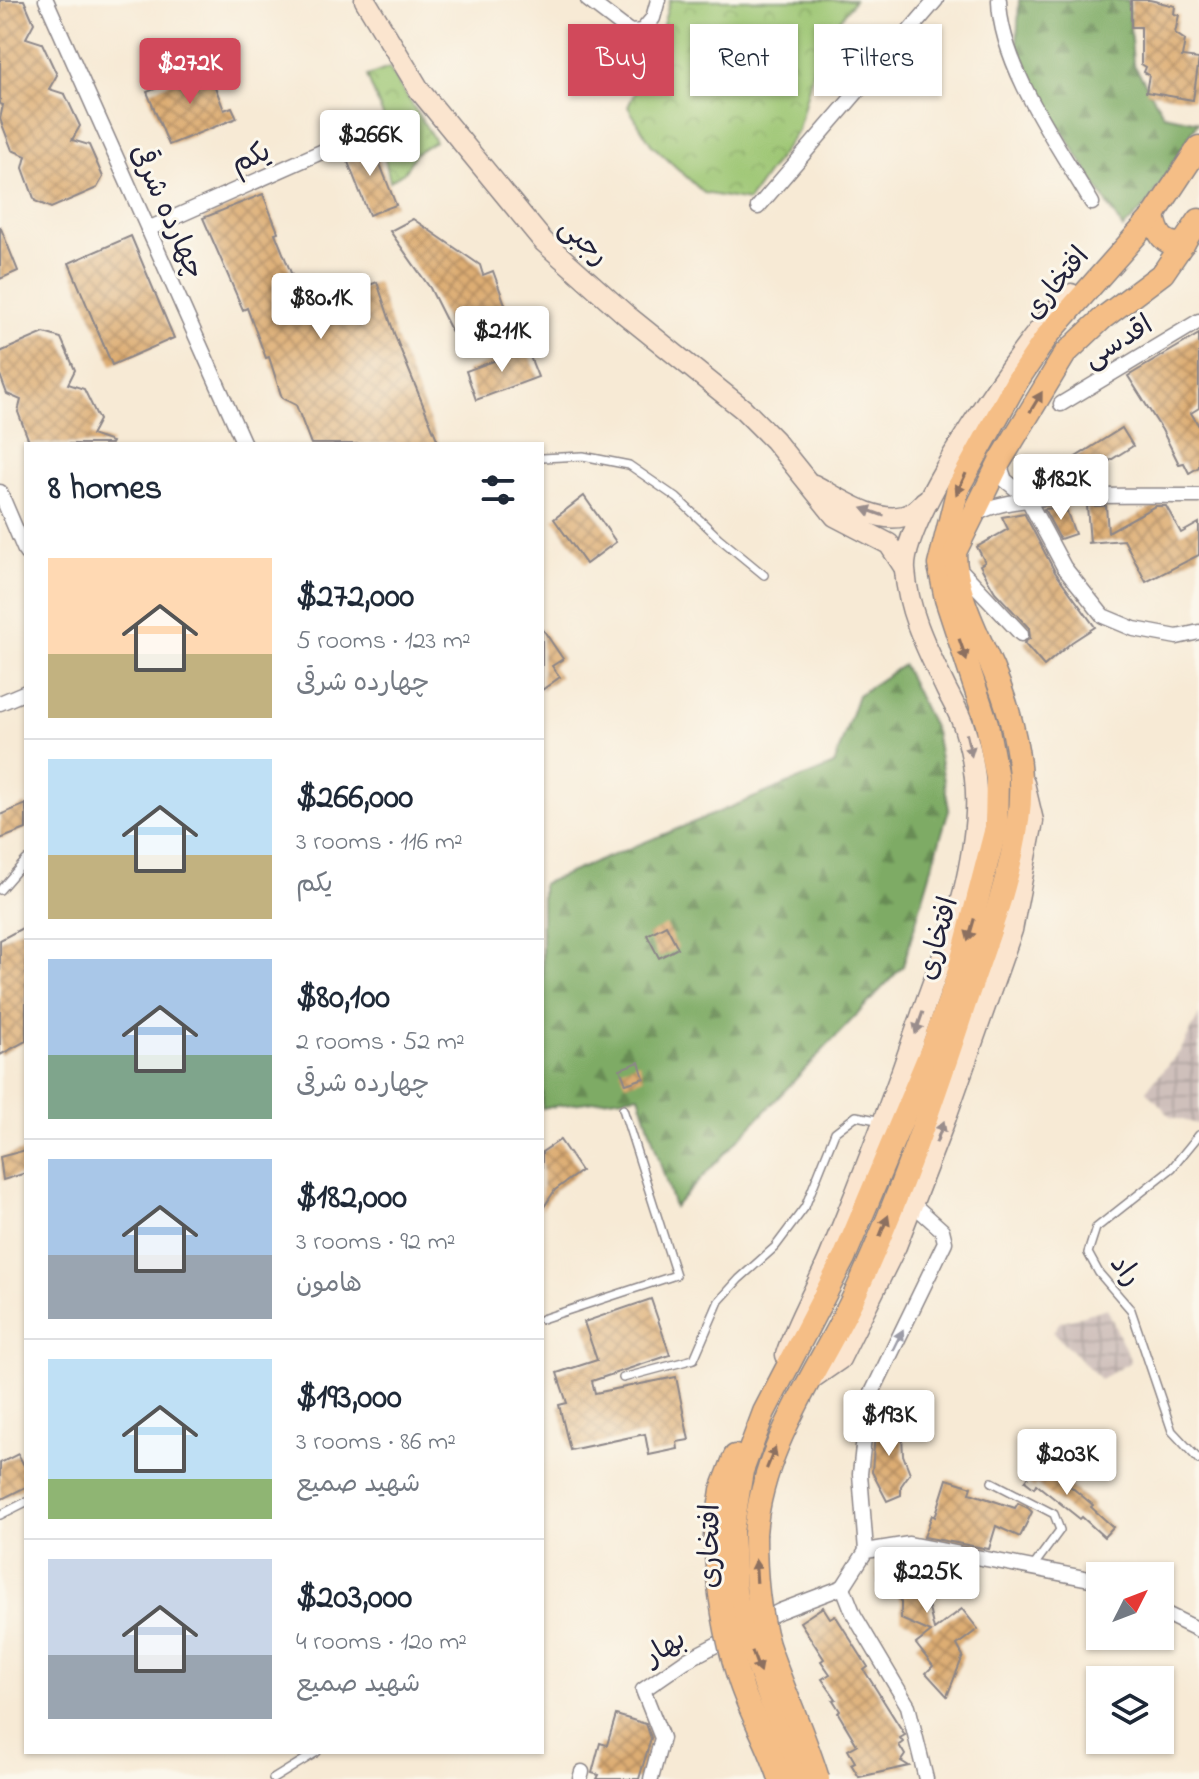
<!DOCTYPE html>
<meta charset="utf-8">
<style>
body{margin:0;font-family:"Indie Flower","Playpen Sans Arabic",sans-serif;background:#f6f6f7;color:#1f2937;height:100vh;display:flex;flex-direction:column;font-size:30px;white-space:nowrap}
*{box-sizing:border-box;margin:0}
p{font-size:26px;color:#747a83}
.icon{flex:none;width:44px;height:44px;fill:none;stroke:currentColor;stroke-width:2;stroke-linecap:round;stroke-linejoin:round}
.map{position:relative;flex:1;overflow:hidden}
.sheet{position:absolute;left:24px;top:442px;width:520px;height:1312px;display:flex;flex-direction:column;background:#fff;border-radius:0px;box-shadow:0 2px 6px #0004}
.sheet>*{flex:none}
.hud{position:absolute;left:568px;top:24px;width:510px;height:72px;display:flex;gap:16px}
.needle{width:52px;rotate:48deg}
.controls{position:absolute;left:1086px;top:1562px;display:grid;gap:16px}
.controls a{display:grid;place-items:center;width:88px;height:88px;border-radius:0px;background:#fff;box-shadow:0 2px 6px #0004;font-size:40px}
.price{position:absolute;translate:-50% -68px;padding:0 18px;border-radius:8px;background:#fff;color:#222;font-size:26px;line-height:52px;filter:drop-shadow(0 2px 4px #0008)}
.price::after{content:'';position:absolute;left:50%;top:48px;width:24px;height:18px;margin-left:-12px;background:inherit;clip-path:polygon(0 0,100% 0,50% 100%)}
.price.active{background:#d1495b;color:#fff}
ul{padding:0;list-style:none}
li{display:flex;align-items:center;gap:24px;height:200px;padding:0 24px}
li+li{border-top:2px solid #e0e1e3}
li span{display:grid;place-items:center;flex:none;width:224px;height:160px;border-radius:0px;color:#555}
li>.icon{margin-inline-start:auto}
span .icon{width:96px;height:96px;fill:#fffc;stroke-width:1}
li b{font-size:34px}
h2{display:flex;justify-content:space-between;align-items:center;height:96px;padding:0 24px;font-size:34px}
.tag{padding:0 28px;border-radius:0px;background:#fff;box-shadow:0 2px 6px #0004;font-size:28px;line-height:72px}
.tag.active{background:#d1495b;color:#fff}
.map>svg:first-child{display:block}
.industrial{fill:url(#industrial-grid)}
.forest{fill:url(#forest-firs);stroke:#506650;stroke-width:2}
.park{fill:url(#park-crowns);stroke:#607457;stroke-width:2}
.building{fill:url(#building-cross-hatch)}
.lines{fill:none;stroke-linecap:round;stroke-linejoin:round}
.service-casing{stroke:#8c8688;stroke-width:10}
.minor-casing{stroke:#8c8688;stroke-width:17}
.secondary-casing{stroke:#8c8688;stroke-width:23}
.primary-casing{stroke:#8c8688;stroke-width:25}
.service{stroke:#fff;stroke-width:7}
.minor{stroke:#fff;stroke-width:14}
.secondary{stroke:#fbe5cf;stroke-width:20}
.primary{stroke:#f5be86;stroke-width:22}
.primary-bridge-casing{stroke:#8c8688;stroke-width:25;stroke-linecap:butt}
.primary-bridge{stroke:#f5be86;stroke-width:22}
.oneway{fill:#8c7060}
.oneway2{fill:#998d8c}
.oneway3{fill:#9c9ca7}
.labels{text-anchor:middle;stroke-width:6;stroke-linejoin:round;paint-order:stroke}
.street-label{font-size:28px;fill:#22223b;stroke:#fbf7ec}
</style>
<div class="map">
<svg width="1199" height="1779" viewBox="0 0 1199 1779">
<defs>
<pattern id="industrial-grid" width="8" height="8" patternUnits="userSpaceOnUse" patternTransform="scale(2)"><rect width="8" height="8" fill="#cfc0bb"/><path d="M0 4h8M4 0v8" fill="none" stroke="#b1a5a2"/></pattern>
<pattern id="forest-firs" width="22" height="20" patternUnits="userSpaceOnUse" patternTransform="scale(2)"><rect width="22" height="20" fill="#7eab65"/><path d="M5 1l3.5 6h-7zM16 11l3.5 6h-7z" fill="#678b54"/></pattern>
<pattern id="park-crowns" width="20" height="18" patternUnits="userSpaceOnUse" patternTransform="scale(2)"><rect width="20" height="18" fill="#9dc673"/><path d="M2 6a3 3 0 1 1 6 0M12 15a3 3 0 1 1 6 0" fill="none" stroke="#87aa64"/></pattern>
<pattern id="building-cross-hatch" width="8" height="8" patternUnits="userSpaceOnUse" patternTransform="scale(2)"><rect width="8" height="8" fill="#ddad73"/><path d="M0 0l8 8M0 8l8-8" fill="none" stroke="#b38c60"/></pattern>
</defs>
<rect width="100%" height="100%" fill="#fbf7ec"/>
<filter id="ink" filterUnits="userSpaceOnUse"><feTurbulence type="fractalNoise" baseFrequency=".0125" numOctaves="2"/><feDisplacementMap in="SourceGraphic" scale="16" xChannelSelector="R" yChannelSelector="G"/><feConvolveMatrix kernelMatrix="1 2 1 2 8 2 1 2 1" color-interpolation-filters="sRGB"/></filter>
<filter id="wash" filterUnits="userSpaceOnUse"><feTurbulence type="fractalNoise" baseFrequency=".006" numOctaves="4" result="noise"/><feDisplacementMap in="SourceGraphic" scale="32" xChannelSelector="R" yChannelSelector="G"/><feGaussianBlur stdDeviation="1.8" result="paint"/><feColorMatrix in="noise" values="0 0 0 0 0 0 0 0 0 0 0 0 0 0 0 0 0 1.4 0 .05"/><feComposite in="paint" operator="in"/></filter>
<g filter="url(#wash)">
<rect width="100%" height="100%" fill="#f7ead5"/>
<g class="industrial">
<path d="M1199 1015V1119L1197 1124 1171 1117 1146 1090 1181 1050Z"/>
<path d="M1107 1308 1131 1362 1100 1379 1053 1332 1060 1322Z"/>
</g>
<g class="forest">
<path d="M1019 0H1128L1133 63 1164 115 1198 122 1148 204 1123 229 1036 88 1017 49Z"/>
<path d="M903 665 935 731 949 809 903 966 674 1207 639 1095 542 1108V884L834 765 858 695Z"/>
</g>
<g class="park">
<path d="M670 0H854L817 53 798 130 748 201 704 193 651 144 628 107 659 39Z"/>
<path d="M389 68 435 141 415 154 405 171 390 181 381 142 388 128 367 76Z"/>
</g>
<g id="blocks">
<g class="building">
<path d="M0 0H24L34 23 26 38 42 43 57 75 49 89 65 94 80 126 72 140 89 145 103 177 97 188 51 208 35 201 23 168 26 156 12 150 0 119 3 105 0 104Z"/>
<path d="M1131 0H1150L1175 6 1174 14 1179 15 1175 33 1185 40 1182 57 1199 59 1193 100 1146 92 1149 75 1144 72 1146 67 1141 64V27H1131Z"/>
<path d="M213 65 218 77 212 79 224 110 232 107 237 118 169 145 147 92Z"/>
<path d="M371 141 396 205 369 215 346 157 348 151Z"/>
<path d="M263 194 278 232 275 233 299 293 312 288 319 305 377 282 395 336 439 444H311L296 405 282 398 269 357 266 358 247 308 243 310 203 218Z"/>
<path d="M413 219 480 265 483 275 493 271 511 321 458 344 430 288 390 231Z"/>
<path d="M0 226 18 271 0 279Z"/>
<path d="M131 236 174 338 112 365 69 263Z"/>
<path d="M44 333 61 338 75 370 68 384 84 389 99 420 91 435 112 442 111 444H30L18 412 21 400 7 394 0 375V352Z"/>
<path d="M1199 334V408L1191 413 1199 426V467L1189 473 1184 463 1179 464 1162 430 1128 376Z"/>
<path d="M527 349 538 377 476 400 466 371Z"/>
<path d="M1122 428 1133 446 1082 478 1071 460Z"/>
<path d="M584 496 616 542 586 564 554 519Z"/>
<path d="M1087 506H1106L1108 532 1155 506H1166L1181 533 1199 523V555L1146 582 1124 540 1087 543 1090 542Z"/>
<path d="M1065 507 1075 534 1060 539 1044 509Z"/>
<path d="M1024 513 1055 572 1095 627 1072 642 1044 666 1024 643 1030 638 1029 628 995 592 988 580 980 565 985 562 977 547 1008 529 1002 517Z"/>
<path d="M542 628 563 659 552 666 560 677 542 690Z"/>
<path d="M26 804V829L0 839V815Z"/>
<path d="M666 925 678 948 659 958 647 935Z"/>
<path d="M26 926V1041L0 1055V940Z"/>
<path d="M639 1062 644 1078 626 1084 620 1069Z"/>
<path d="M560 1140 581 1171 555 1190 542 1210V1152Z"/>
<path d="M26 1150V1173L3 1180 0 1157Z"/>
<path d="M651 1299 670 1355 592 1381 595 1393 676 1377 689 1440 677 1442 678 1449 649 1455 645 1434 570 1450 559 1405 567 1403 557 1373 597 1360 584 1322Z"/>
<path d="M901 1417 903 1455 910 1473 901 1486V1495L887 1501 872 1472 876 1420Z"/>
<path d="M18 1454 26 1469V1487L0 1500V1463Z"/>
<path d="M1040 1461 1093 1505 1091 1507 1113 1527 1104 1537 1082 1517 1080 1519 1036 1484 1034 1488 1025 1481Z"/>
<path d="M947 1479 972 1487 970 1493 1015 1508 1018 1503 1028 1508 1032 1512 1020 1537 996 1526 989 1549 924 1537 932 1515 935 1517Z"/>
<path d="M909 1554 925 1557 926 1569 939 1577 940 1591 927 1600 934 1630 962 1609 978 1629 957 1645 963 1656 947 1696 926 1673 933 1666 916 1644 931 1632 901 1619V1602L893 1589 877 1579 878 1563 885 1558 898 1556 903 1558Z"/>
<path d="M823 1607 830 1618 835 1615 868 1667 864 1670 905 1735 900 1738 903 1742 899 1745 905 1755 901 1761 909 1766 859 1777 851 1764 855 1762 848 1750 857 1745 838 1713 840 1711 833 1700 836 1699 822 1679 830 1674 821 1661 824 1659 800 1622Z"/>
<path d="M616 1715 646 1724 651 1738 639 1779H597L599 1775 592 1773 600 1743 607 1745Z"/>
</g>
</g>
</g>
<g filter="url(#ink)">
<use href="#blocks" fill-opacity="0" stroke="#8c8688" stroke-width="2"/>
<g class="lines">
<defs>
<g id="service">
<path d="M542 458 583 456 629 465 677 498 719 538 764 575"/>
<path d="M0 890 26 860"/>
<path d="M1199 1135 1172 1168 1096 1228 1088 1253 1099 1273 1131 1310 1172 1431 1199 1460"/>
<path d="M542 1319 676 1275 623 1109"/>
<path d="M623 1378 694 1359 719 1301 739 1279 775 1247 805 1207 835 1132 856 1116 882 1121"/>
<path d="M992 1482 1054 1514 1060 1530 1032 1568"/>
<path d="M0 1515 26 1502"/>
<path d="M273 1779 317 1752"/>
</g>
<g id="minor">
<path d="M46 0 244 444"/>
<path d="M588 0 630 32 642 31 653 18 658 0"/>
<path d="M999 0C1000 65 1059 147 1092 203"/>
<path d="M758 207 936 0"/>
<path d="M148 229 373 129"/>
<path d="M1061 404 1199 321"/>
<path d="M999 463 1005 480 1027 498 1064 567 1103 616 1134 629 1177 637 1199 632"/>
<path d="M0 492 26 553"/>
<path d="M975 515C1012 489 1148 497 1199 496"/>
<path d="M958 567 1021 634"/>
<path d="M0 703 26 692"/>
<path d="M866 1551 860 1474 868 1401 945 1242 942 1230 914 1205"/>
<path d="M843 1587 866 1551 909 1544 1100 1581"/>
<path d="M843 1587 854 1615 908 1706 926 1779"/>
<path d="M1160 1611 1199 1630"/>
<path d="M758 1622 780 1611 843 1587"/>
<path d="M580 1779 582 1772"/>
<path d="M651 1779 662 1738 643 1690 685 1661 733 1636"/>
</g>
<g id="secondary">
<path d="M365 0 420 91 544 242 625 314 743 409 774 440 835 516 889 544 904 567"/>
<path d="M814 485C839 498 875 524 904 516 913 514 919 507 925 501"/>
<path d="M786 1355C797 1320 816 1290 830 1256 865 1172 897 1088 926 1002 940 962 957 923 966 882 978 826 982 783 964 727 960 714 952 701 946 689 928 651 908 613 905 570 901 517 1030 331 1071 294"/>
<path d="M811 1379 840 1359 896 1246 946 1117 1012 930 1033 821 1024 783"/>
</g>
<g id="primary">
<path d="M1154 215C1157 233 1163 247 1184 243"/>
<path d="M732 1531 742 1471 764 1412 844 1258 931 1051 957 978 996 828 997 778 987 724 946 599 939 565 958 488 1017 381 1048 335 1154 215 1199 147"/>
<path d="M755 1534C762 1444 820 1369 857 1290 900 1196 934 1098 966 1000 986 941 1010 882 1018 820 1026 767 1013 716 992 667 976 631 955 592 955 552L999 463 1065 354 1103 318 1163 273 1199 220"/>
<path d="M715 1536 722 1490 735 1456"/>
</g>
</defs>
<use href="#service" class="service-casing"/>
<use href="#minor" class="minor-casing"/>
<use href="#secondary" class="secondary-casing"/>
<use href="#primary" class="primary-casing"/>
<use href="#service" class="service"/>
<use href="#minor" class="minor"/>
<use href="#secondary" class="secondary"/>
<use href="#primary" class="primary"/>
<defs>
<g id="primary-bridge">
<path d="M732 1531 735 1591 741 1621 800 1779"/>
<path d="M755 1534C755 1571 757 1608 768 1645 783 1690 804 1733 818 1779"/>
<path d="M715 1536C717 1587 724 1634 740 1682 751 1715 770 1746 780 1779"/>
</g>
</defs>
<use href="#primary-bridge" class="primary-bridge-casing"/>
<use href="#primary-bridge" class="primary-bridge"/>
</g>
<defs><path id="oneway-solid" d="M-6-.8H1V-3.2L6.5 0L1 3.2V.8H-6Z" transform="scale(2)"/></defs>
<g class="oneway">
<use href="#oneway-solid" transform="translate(1036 402) rotate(-59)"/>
<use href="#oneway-solid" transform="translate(961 484) rotate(115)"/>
<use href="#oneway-solid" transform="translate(963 650) rotate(71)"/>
<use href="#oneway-solid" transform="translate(971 930) rotate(106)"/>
<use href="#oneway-solid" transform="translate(884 1226) rotate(-68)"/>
<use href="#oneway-solid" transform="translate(771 1458) rotate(-68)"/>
<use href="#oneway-solid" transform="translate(756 1571) rotate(-94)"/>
<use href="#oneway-solid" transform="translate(756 1662) rotate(70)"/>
</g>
<g class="oneway2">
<use href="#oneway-solid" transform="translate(873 512) rotate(-161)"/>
<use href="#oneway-solid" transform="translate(969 745) rotate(77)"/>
<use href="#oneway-solid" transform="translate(919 1023) rotate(109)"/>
<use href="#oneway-solid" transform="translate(940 1132) rotate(-70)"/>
</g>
<use class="oneway3" href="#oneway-solid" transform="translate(898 1340) rotate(-64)"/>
</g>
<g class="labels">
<g class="street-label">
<text transform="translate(250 156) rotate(-24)" y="10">یکم</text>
<text transform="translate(169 211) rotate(66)" y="10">چهارده شرقی</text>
<text transform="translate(585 240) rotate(43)" y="10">رجبی</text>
<text transform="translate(1055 282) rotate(-50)" y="10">افتخاری</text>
<text transform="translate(1117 340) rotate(-31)" y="10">اقدسی</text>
<text transform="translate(936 938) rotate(-74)" y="10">افتخاری</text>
<text transform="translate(1127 1269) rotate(52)" y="10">راد</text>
<text transform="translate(708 1546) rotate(-89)" y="10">افتخاری</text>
<text transform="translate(664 1646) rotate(-32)" y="10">بهار</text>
</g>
</g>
</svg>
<div class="controls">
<a><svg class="needle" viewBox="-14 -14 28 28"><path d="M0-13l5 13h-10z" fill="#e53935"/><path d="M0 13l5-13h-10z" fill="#747a83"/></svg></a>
<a><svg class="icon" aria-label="layers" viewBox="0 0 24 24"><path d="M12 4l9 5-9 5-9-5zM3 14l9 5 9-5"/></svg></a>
</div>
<b class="price active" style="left:190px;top:106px">$272K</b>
<b class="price" style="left:370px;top:178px">$266K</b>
<b class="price" style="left:321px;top:341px">$80.1K</b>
<b class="price" style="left:502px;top:374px">$211K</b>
<b class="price" style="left:1061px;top:522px">$182K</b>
<b class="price" style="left:889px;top:1458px">$193K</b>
<b class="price" style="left:1067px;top:1497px">$203K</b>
<b class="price" style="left:927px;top:1615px">$225K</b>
<div class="hud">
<a class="tag active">Buy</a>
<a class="tag">Rent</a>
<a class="tag">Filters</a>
</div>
<section class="sheet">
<h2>8 homes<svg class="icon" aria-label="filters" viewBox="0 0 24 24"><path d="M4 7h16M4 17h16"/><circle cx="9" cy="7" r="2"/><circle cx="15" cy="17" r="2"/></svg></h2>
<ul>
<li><span style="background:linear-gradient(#ffd9b3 60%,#c2b280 0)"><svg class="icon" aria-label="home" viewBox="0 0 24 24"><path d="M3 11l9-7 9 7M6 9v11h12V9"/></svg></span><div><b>$272,000</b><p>5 rooms · 123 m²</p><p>چهارده شرقی</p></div></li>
<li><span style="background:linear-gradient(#bfe0f5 60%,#c2b280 0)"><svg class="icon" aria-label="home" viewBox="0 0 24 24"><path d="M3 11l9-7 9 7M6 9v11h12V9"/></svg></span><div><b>$266,000</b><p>3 rooms · 116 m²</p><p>یکم</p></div></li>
<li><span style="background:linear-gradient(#a9c7e8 60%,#7fa58c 0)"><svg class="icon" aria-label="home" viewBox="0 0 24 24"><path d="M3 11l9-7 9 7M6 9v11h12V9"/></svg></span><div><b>$80,100</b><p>2 rooms · 52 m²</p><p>چهارده شرقی</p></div></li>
<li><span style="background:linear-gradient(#a9c7e8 60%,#9aa5b1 0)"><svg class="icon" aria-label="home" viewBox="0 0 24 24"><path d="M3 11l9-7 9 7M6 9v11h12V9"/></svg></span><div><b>$182,000</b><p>3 rooms · 92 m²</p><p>هامون</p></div></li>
<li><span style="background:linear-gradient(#bfe0f5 75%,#8fb573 0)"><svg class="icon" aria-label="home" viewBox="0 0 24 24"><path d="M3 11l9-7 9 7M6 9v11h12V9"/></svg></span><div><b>$193,000</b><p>3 rooms · 86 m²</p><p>شهید صمیع</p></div></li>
<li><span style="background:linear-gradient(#c9d6e8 60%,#9aa5b1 0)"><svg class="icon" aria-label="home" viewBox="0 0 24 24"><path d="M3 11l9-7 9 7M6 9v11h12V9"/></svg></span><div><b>$203,000</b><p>4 rooms · 120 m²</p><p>شهید صمیع</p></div></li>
</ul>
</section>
</div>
